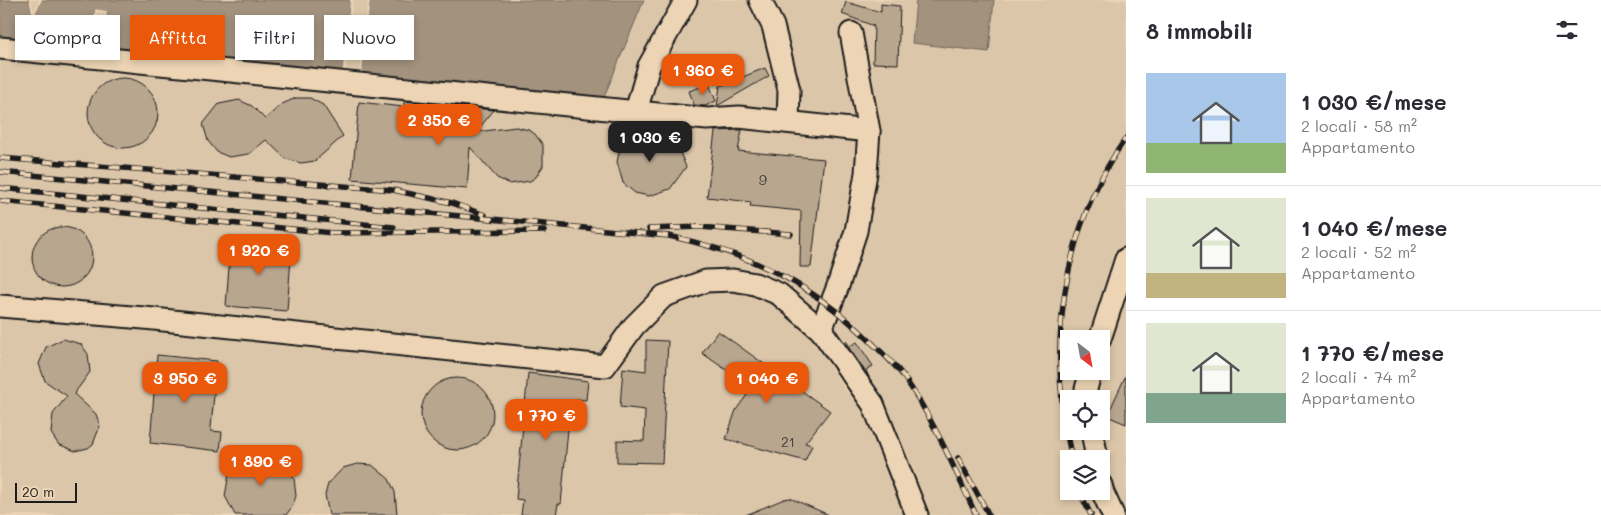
<!DOCTYPE html>
<html lang="it">
<meta charset="utf-8">
<style>
body{margin:0;font-family:Mali,sans-serif;background:#f2f2f3;color:#2b2b33;height:100vh;display:flex;flex-direction:column;font-size:19px;white-space:nowrap}
*{box-sizing:border-box;margin:0}
p{font-size:16px;color:#7c7c81}
.icon{flex:none;width:28px;height:28px;fill:none;stroke:currentColor;stroke-width:2;stroke-linecap:round;stroke-linejoin:round}
.map{position:relative;flex:1;overflow:hidden}
.sheet{display:flex;flex-direction:column;background:#fff;width:475px}
.sheet>*{flex:none}
.guide{position:absolute;left:15px;top:15px;width:475px;height:45px;display:flex;gap:10px}
.needle{width:32px;rotate:149deg}
.buttons{position:absolute;left:1060px;top:330px;display:grid;gap:10px}
.buttons a{display:grid;place-items:center;width:50px;height:50px;border-radius:0px;background:#fff;box-shadow:0 2px 8px #0003;font-size:25px}
.scale{position:absolute;left:15px;bottom:12px;width:62px;box-sizing:border-box;padding-left:5px;border:2px solid #1c1c1c;border-top:0;font-size:14px;line-height:18px;white-space:nowrap;color:#1c1c1c;-webkit-text-stroke:4px #ecd4b4;paint-order:stroke}
.price{position:absolute;translate:-50% -42px;padding:0 11px;border-radius:10px;background:#ea580c;color:#fff;font-size:16px;line-height:32px;filter:drop-shadow(0 1px 2px #0008)}
.price::after{content:'';position:absolute;left:50%;top:30px;width:15px;height:11px;margin-left:-8px;background:inherit;clip-path:polygon(0 0,100% 0,50% 100%)}
.price.on{background:#222;color:#fff}
ul{padding:0;list-style:none}
li{display:flex;align-items:center;gap:15px;height:125px;padding:0 20px}
li+li{border-top:1px solid #e1e1e2}
li span{display:grid;place-items:center;flex:none;width:140px;height:100px;border-radius:0px;color:#555}
li>.icon{margin-inline-start:auto}
span .icon{width:60px;height:60px;fill:#fffc;stroke-width:1}
li b{font-size:21px}
h2{display:flex;justify-content:space-between;align-items:center;height:60px;padding:0 20px;font-size:21px}
.chip{padding:0 18px;border-radius:0px;background:#fff;box-shadow:0 2px 8px #0003;font-size:18px;line-height:45px}
.chip.on{background:#ea580c;color:#fff}
main{display:flex;flex:1;min-height:0}
.map>svg:first-child{display:block}
.built{fill:#dcc6a9;fill-rule:evenodd}
.water{fill:#a2927e;stroke:#6c6357}
.pier{fill:#ecd4b4}
.building{fill:#b8a68f;stroke:#1c1c1c}
.lines{fill:none;stroke-linecap:round;stroke-linejoin:round}
.minor-casing{stroke:#1c1c1c;stroke-width:25}
.minor{stroke:#ecd4b4;stroke-width:21}
.rail-casing{stroke:#1c1c1c;stroke-width:5.5}
.rail{stroke:#ecd4b4;stroke-width:4;stroke-dasharray:11;stroke-linecap:butt}
.labels{text-anchor:middle;stroke-width:5;stroke-linejoin:round;paint-order:stroke}
.number-label{font-size:14px;fill:#433e39}
</style>
<main>
<div class="map">
<svg width="1126" height="515" viewBox="0 0 1126 515">
<rect width="100%" height="100%" fill="#ecd4b4"/>
<filter id="ink" filterUnits="userSpaceOnUse"><feTurbulence type="fractalNoise" baseFrequency=".02" numOctaves="2"/><feDisplacementMap in="SourceGraphic" scale="10" xChannelSelector="R" yChannelSelector="G"/><feConvolveMatrix kernelMatrix="1 2 1 2 8 2 1 2 1" color-interpolation-filters="sRGB"/></filter>
<g filter="url(#ink)">
<path class="built" d="M29 0H42L35 14 95 9 342 74 350 0H370L362 75 604 97 644 0H916L912 43 989 52 994 0H1126V515H0V40L32 13ZM1069 339H1101V371H1069ZM846 342 850 346 857 342 872 366 866 370 870 377 847 392 824 357ZM1069 399H1101V431H1069ZM1069 459H1101V491H1069Z"/>
<g class="water">
<path d="M0 0H29L32 13 29 43 0 40Z"/>
<path d="M42 0H350L342 74 103 49 107 12 95 9 89 49 34 43 35 14Z"/>
<path d="M370 0H644L604 97 362 76Z"/>
<path d="M916 0H994L989 52 912 43Z"/>
</g>
<g class="pier">
<path d="M29 0H31L34 11 39 0H42L35 14 34 43H32V38V43H29L32 13Z"/>
<path d="M350 0H353L345 74H342Z"/>
<path d="M368 0H370L362 76 360 75Z"/>
<path d="M95 9 107 11 103 49H101L105 13 97 12 92 49H89Z"/>
</g>
<g class="building">
<path d="M846 2 881 12V4L900 6 898 64 873 63 874 26 842 14Z"/>
<path d="M765 68 769 76 717 106 720 86Z"/>
<circle cx="123" cy="113" r="35"/>
<path d="M709 84 716 101 705 106 694 105 689 91Z"/>
<path d="M296 98H310L323 105 343 136 315 161 301 163 286 159 266 140 249 154 229 157 217 152 208 141 203 124 219 104 239 100 252 106 265 119 282 104Z"/>
<path d="M404 101 494 110 476 132 516 127 529 130 535 134 543 145V166L536 177 530 181 510 184 497 178 470 147 467 189 352 179 359 102 404 107Z"/>
<path d="M650 130 665 134 676 143 686 167 670 189 649 196 635 193 623 183 617 162 620 148 630 137Z"/>
<path d="M742 130 738 151 824 159 811 267H800L801 211 750 206 751 202 707 197 715 131Z"/>
<circle cx="62" cy="257" r="30"/>
<path d="M231 240 292 245 287 311 226 306Z"/>
<path d="M718 331 830 411 805 443 812 445 805 461 726 439 736 410 752 388 702 353Z"/>
<path d="M63 339 81 344 88 354 90 372 74 394 96 414 100 426 93 444 88 448 75 451 58 444 51 433 53 414 67 396 45 381 39 364 46 347Z"/>
<path d="M646 340 668 341 662 463 617 462V440L644 441 645 410 620 407 623 368 646 371Z"/>
<path d="M846 341 850 346 857 342 873 366 866 370 869 377 845 342Z"/>
<path d="M157 355 217 361 211 428V431L222 432 220 451 150 443Z"/>
<path d="M528 373 588 381 586 400 576 399V409L570 408 561 504H558L556 515H521L523 500 516 499Z"/>
<path d="M1126 375V424L1107 416Z"/>
<circle cx="457" cy="414" r="36"/>
<path d="M266 455 280 460 294 478 296 496 292 507 286 515H235L225 496 229 474 235 464 245 459Z"/>
<path d="M357 464 372 465 389 479 395 492 397 515H329L325 495 328 484 343 468Z"/>
<path d="M790 498 829 515H746L784 499Z"/>
</g>
<g class="lines">
<defs>
<g id="minor">
<path d="M760 0 773 26 789 90 788 122"/>
<path d="M0 48 707 119 739 117 869 131"/>
<path d="M636 111 649 66 686 0"/>
<path d="M0 306 144 318 605 366 634 326 664 296 706 281 733 280 755 284 779 294 821 330 873 404 917 515"/>
<path d="M821 330 838 286 856 231 866 173 869 131 851 33"/>
<path d="M1100 339 1126 259"/>
<path d="M1087 399 1086 389 1091 371"/>
<path d="M1092 431 1097 459"/>
<path d="M1101 485 1103 493 1113 515"/>
</g>
</defs>
<use href="#minor" class="minor-casing"/>
<use href="#minor" class="minor"/>
<defs>
<g id="rail">
<path d="M0 158 393 190 452 203 485 215"/>
<path d="M0 172 669 236C748 253 809 282 868 339 880 351 894 363 904 377 934 420 954 468 976 515"/>
<path d="M0 188 394 227"/>
<path d="M0 201 333 233 544 231"/>
<path d="M649 229 699 227 791 234"/>
<path d="M958 458 989 515"/>
<path d="M1072 459C1046 352 1061 229 1126 138"/>
<path d="M1079 491 1091 515"/>
</g>
</defs>
<use href="#rail" class="rail-casing"/>
<use href="#rail" class="rail"/>
</g>
</g>
<g class="labels">
<g class="number-label">
<text x="763" y="185">9</text>
<text x="788" y="447">21</text>
</g>
</g>
</svg>
<div class="buttons">
<a><svg class="needle" viewBox="-14 -14 28 28"><path d="M0-13l5 13h-10z" fill="#e53935"/><path d="M0 13l5-13h-10z" fill="#7c7c81"/></svg></a>
<a><svg class="icon" aria-label="locate" viewBox="0 0 24 24"><circle cx="12" cy="12" r="6"/><path d="M12 2v4M12 18v4M2 12h4M18 12h4"/></svg></a>
<a><svg class="icon" aria-label="layers" viewBox="0 0 24 24"><path d="M12 4l9 5-9 5-9-5zM3 14l9 5 9-5"/></svg></a>
</div>
<div class="scale">20 m</div>
<b class="price" style="left:703px;top:96px">1 360 €</b>
<b class="price" style="left:439px;top:146px">2 350 €</b>
<b class="price on" style="left:650px;top:163px">1 030 €</b>
<b class="price" style="left:259px;top:276px">1 920 €</b>
<b class="price" style="left:185px;top:404px">3 950 €</b>
<b class="price" style="left:767px;top:404px">1 040 €</b>
<b class="price" style="left:546px;top:441px">1 770 €</b>
<b class="price" style="left:261px;top:487px">1 890 €</b>
<div class="guide">
<a class="chip">Compra</a>
<a class="chip on">Affitta</a>
<a class="chip">Filtri</a>
<a class="chip">Nuovo</a>
</div>
</div>
<section class="sheet">
<h2>8 immobili<svg class="icon" aria-label="filters" viewBox="0 0 24 24"><path d="M4 7h16M4 17h16"/><circle cx="9" cy="7" r="2"/><circle cx="15" cy="17" r="2"/></svg></h2>
<ul>
<li><span style="background:linear-gradient(#a9c7e8 70%,#8fb573 0)"><svg class="icon" aria-label="home" viewBox="0 0 24 24"><path d="M3 11l9-7 9 7M6 9v11h12V9"/></svg></span><div><b>1 030 €/mese</b><p>2 locali · 58 m²</p><p>Appartamento</p></div></li>
<li><span style="background:linear-gradient(#dfe7d0 75%,#c2b280 0)"><svg class="icon" aria-label="home" viewBox="0 0 24 24"><path d="M3 11l9-7 9 7M6 9v11h12V9"/></svg></span><div><b>1 040 €/mese</b><p>2 locali · 52 m²</p><p>Appartamento</p></div></li>
<li><span style="background:linear-gradient(#dfe7d0 70%,#7fa58c 0)"><svg class="icon" aria-label="home" viewBox="0 0 24 24"><path d="M3 11l9-7 9 7M6 9v11h12V9"/></svg></span><div><b>1 770 €/mese</b><p>2 locali · 74 m²</p><p>Appartamento</p></div></li>
</ul>
</section>
</main>
